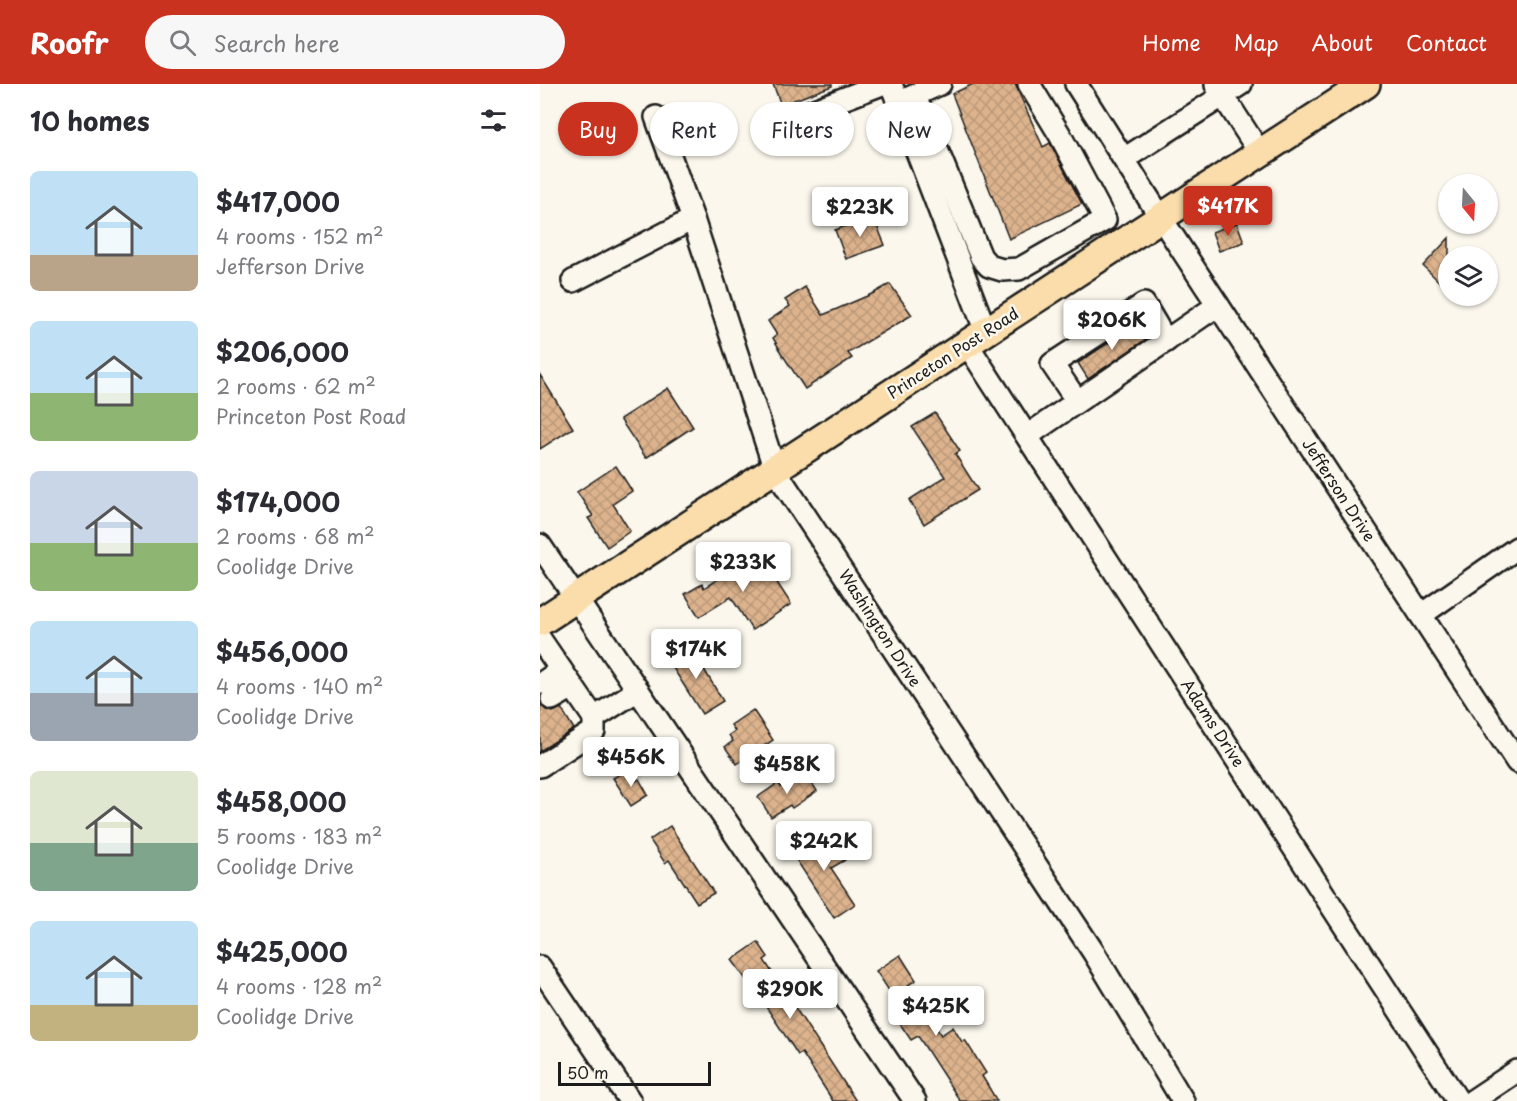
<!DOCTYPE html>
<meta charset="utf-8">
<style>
body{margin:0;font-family:"Playpen Sans",sans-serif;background:#f7f7f7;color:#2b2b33;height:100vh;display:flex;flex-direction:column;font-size:22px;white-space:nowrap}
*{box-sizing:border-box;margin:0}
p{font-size:20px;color:#7c7c81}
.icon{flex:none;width:33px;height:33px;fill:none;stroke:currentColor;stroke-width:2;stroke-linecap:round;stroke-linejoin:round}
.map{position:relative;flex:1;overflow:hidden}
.side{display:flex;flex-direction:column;background:#fff;width:540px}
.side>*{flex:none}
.guide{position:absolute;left:18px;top:18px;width:570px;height:54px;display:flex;gap:12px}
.needle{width:39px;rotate:162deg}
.tools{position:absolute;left:898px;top:90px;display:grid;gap:12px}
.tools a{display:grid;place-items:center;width:60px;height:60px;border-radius:50%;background:#fff;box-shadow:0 2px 4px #0004;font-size:30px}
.scale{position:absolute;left:18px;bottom:15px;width:153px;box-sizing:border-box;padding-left:6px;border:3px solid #1c1c1c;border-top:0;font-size:16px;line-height:21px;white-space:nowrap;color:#1c1c1c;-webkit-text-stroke:4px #fbf7ec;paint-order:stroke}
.price{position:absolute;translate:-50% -51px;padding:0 14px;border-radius:6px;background:#fff;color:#222;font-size:20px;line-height:39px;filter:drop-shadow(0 2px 3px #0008)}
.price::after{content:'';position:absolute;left:50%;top:36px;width:18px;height:14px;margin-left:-9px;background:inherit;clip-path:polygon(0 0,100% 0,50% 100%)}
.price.selected{background:#c8321e;color:#fff}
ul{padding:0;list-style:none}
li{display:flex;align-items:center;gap:18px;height:150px;padding:0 30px}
li span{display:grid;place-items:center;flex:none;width:168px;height:120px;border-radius:9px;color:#555}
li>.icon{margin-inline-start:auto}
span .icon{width:72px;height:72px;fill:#fffc;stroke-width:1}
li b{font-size:26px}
h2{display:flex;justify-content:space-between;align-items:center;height:72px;padding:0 30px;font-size:26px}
.chip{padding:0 21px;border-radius:27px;background:#fff;box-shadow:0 2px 4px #0004;font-size:21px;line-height:54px}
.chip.selected{background:#c8321e;color:#fff}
header{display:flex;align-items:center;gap:36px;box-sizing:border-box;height:84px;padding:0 30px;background:#c8321e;color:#fff}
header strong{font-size:28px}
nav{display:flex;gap:33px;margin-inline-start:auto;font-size:21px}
.search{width:420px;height:54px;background:#f7f7f7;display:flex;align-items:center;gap:15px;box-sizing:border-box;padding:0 21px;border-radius:33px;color:#7c7c81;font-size:22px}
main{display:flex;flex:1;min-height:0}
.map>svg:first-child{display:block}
.building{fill:url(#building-cross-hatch);stroke:#1c1c1c;stroke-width:1.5}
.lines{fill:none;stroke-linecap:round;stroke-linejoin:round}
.minor-casing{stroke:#1c1c1c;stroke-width:26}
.major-casing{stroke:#1c1c1c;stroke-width:32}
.minor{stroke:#fbf7ec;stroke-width:21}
.major{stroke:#faddab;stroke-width:27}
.labels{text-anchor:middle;stroke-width:5;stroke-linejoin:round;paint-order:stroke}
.street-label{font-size:16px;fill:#1c1c1c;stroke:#fbf7ec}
</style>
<header>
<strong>Roofr</strong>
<div class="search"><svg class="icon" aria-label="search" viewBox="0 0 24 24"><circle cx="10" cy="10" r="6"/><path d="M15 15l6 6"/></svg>Search here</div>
<nav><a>Home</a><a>Map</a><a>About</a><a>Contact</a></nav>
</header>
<main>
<section class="side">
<h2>10 homes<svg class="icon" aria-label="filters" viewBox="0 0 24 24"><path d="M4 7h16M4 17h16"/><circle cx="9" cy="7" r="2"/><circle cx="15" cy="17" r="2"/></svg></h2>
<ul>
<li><span style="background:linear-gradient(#bfe0f5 70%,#b9a48a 0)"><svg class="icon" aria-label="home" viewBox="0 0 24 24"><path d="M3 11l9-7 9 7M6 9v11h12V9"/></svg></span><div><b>$417,000</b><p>4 rooms · 152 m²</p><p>Jefferson Drive</p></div></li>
<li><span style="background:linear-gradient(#bfe0f5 60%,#8fb573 0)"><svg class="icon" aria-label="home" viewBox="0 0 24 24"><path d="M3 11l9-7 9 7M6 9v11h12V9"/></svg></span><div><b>$206,000</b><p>2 rooms · 62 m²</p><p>Princeton Post Road</p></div></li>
<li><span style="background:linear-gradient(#c9d6e8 60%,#8fb573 0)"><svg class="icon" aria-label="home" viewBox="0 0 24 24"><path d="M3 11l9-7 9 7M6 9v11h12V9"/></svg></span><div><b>$174,000</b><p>2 rooms · 68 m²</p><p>Coolidge Drive</p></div></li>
<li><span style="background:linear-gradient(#bfe0f5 60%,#9aa5b1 0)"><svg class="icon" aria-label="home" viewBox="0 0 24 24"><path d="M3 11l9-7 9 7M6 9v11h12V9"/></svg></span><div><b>$456,000</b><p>4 rooms · 140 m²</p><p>Coolidge Drive</p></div></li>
<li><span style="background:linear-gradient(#dfe7d0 60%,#7fa58c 0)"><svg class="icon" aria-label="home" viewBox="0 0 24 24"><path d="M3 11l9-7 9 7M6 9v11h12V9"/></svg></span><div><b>$458,000</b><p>5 rooms · 183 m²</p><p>Coolidge Drive</p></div></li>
<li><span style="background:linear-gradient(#bfe0f5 70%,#c2b280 0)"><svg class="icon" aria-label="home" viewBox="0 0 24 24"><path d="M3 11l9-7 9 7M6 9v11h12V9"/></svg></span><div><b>$425,000</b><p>4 rooms · 128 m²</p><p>Coolidge Drive</p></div></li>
</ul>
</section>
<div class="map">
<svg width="977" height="1017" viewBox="0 0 977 1017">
<defs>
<pattern id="building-cross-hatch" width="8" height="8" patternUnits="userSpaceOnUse" patternTransform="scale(1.5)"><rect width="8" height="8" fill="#dcb38d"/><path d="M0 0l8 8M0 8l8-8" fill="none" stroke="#bc9979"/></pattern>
</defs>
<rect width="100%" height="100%" fill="#fbf7ec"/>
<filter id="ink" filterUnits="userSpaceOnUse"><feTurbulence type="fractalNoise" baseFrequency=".0167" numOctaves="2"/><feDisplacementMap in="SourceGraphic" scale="12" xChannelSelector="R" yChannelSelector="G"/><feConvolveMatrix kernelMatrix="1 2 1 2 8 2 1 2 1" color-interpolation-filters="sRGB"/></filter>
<g filter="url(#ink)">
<g class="building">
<path d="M233 0H292V2L241 21Z"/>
<path d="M433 0H475L503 63 510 59 542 120 469 155 412 10Z"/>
<path d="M333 132 345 161 306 175 295 146Z"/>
<path d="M697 139 704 158 679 167 672 148Z"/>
<path d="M909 154V207L883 182Z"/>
<path d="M350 200 372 231 308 269 312 274 265 305 238 264H239L233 254 237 251 228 237 250 222 245 216 265 203 283 231 334 209Z"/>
<path d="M597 240 606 255 548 295 538 279Z"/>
<path d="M0 291 33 344 0 365Z"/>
<path d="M128 304 153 343 106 374 80 335Z"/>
<path d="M395 329 420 367 415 370 438 406 384 440 369 416 405 393 372 343Z"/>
<path d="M76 382 92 407 73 420 90 447 67 463 48 434 53 432 37 408Z"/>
<path d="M218 469 251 520 212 546 191 513 159 533 145 510 162 500 164 504Z"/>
<path d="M150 562 183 617 162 630 128 576Z"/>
<path d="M0 618 6 626 13 628 21 624 34 645 0 667Z"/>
<path d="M213 626 233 656 197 680 185 663 193 657 189 651 195 647 191 641Z"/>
<path d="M87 686 94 698 99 695 108 711 91 722 73 694Z"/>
<path d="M265 688 277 707 252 724 250 721 231 733 218 713 238 699 241 703Z"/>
<path d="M130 742 174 809 157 819 129 776 125 779 110 756Z"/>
<path d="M285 748 305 776 291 784 315 820 294 834 250 766 271 753 273 756Z"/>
<path d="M218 858 228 873 224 876 316 1017H293L262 969 258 971 209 897 208 898 192 876Z"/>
<path d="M360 871 376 896 368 901 401 951 413 943 422 958 425 956 446 989 442 992 457 1017H420L378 952 371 956 356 934 364 929 336 887Z"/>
</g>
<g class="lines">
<defs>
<g id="minor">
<path d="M351 0 446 248"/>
<path d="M536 0 621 134 977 678"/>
<path d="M676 1 720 69"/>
<path d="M375 12 441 173 449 182 462 186 479 185 565 136 520 51 489 0"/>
<path d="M362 17 400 0"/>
<path d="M116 33 153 135 235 386 554 869 643 1017"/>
<path d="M256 33 342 0"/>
<path d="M584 75 701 0"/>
<path d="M33 197 153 135"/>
<path d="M427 260 918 1017"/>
<path d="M537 317 512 280 604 220 626 257"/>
<path d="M487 352 678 221"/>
<path d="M0 461 375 1017"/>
<path d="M881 531 977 464"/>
<path d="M0 555 54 634 98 606"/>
<path d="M2 599 21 586"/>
<path d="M12 615 33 603"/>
<path d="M0 682 54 647V634"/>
<path d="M0 883 90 1017"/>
<path d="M932 1017 977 987"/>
</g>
<path id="major" d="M0 538 826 0"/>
</defs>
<use href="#minor" class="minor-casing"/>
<use href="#major" class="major-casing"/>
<use href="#minor" class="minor"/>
<use href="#major" class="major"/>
</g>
</g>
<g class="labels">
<g class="street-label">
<text transform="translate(413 269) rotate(-33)" y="6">Princeton Post Road</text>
<text transform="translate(799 406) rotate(57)" y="6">Jefferson Drive</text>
<text transform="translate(340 544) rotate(57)" y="6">Washington Drive</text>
<text transform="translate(673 639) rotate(57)" y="6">Adams Drive</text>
</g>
</g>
</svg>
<div class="tools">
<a><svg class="needle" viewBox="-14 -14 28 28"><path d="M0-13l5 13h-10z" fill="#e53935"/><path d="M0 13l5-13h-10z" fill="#7c7c81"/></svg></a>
<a><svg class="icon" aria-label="layers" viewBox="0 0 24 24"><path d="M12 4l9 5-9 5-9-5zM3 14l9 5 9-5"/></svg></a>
</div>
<div class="scale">50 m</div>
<b class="price selected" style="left:688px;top:153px">$417K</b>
<b class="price" style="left:320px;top:154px">$223K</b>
<b class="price" style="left:572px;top:267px">$206K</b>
<b class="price" style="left:203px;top:509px">$233K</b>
<b class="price" style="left:156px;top:596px">$174K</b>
<b class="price" style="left:91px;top:704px">$456K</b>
<b class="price" style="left:247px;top:711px">$458K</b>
<b class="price" style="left:284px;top:788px">$242K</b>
<b class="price" style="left:250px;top:936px">$290K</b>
<b class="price" style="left:396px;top:953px">$425K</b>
<div class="guide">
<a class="chip selected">Buy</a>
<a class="chip">Rent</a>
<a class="chip">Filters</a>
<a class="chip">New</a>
</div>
</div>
</main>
